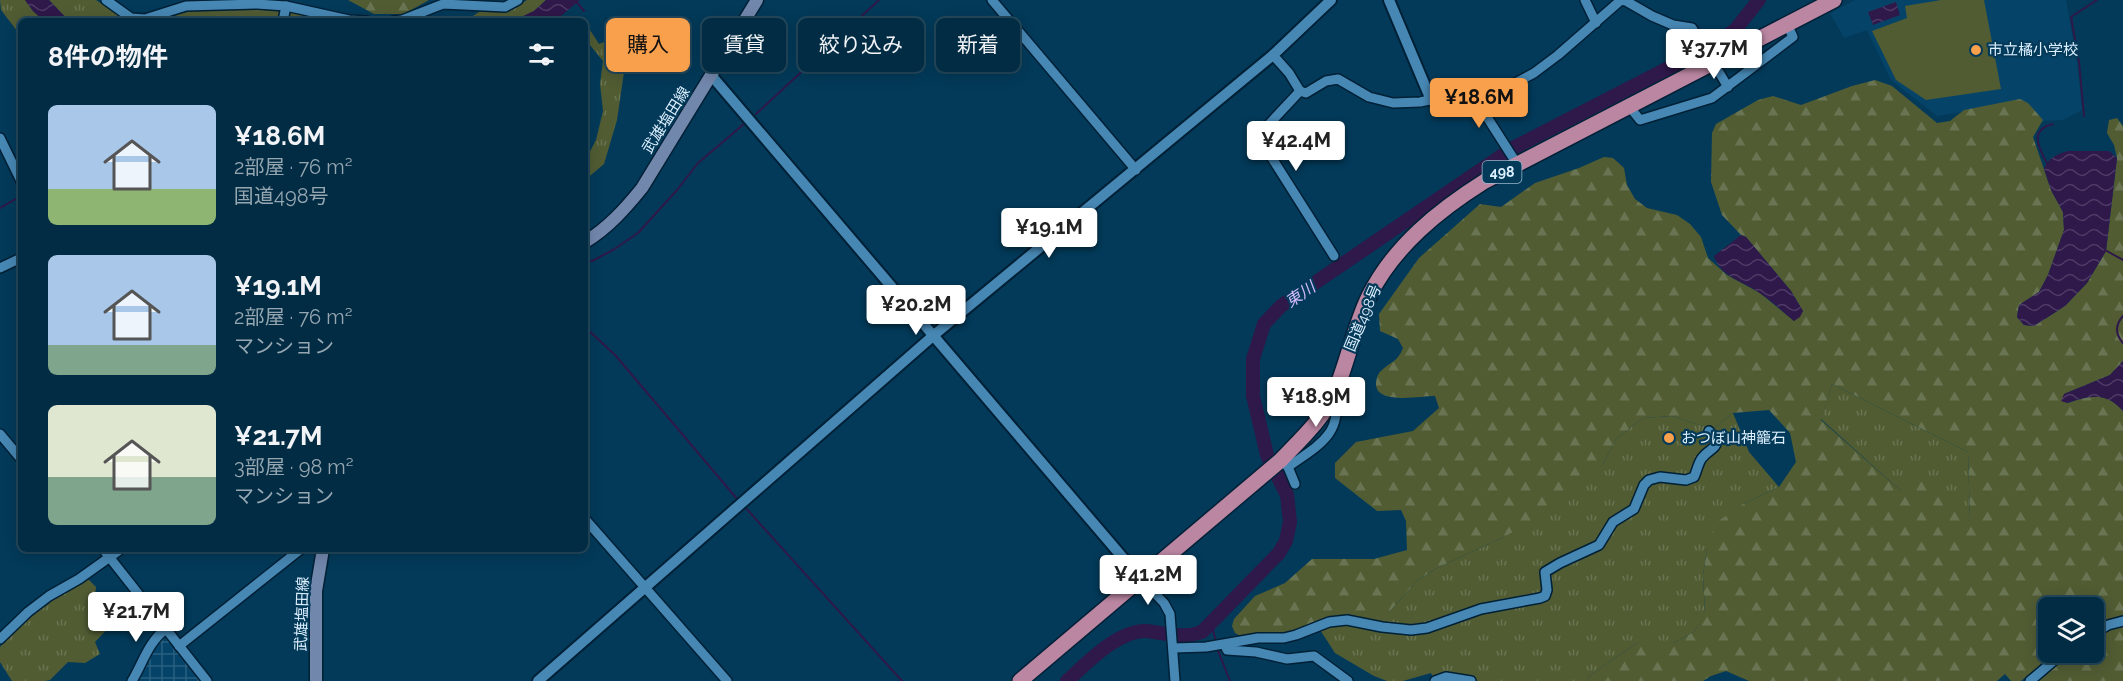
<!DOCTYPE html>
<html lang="ja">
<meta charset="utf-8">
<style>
body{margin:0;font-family:Raleway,"Noto Sans JP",sans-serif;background:#0c344a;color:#f1f3f6;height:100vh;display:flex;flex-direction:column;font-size:22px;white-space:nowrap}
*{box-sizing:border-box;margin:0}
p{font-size:20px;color:#96a7b2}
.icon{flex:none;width:33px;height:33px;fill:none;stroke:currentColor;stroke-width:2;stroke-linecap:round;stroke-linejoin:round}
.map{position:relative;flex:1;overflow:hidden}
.panel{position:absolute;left:18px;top:18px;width:570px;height:534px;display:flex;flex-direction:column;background:#022c43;border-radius:9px;box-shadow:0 3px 15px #0003,0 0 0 2px #23485c}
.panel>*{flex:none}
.hud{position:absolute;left:606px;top:18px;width:570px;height:54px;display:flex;gap:12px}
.fabs{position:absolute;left:2038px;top:597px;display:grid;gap:12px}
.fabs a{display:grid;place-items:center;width:66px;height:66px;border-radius:9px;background:#022c43;box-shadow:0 3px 15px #0003,0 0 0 2px #23485c;font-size:30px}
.price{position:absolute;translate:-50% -51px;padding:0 14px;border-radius:6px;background:#fff;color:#222;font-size:20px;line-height:39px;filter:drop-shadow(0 2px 3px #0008)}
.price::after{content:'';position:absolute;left:50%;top:36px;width:18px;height:14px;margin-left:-9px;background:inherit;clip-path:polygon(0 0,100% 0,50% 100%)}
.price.active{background:#f9a04c;color:#111}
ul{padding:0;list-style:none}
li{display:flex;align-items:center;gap:18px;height:150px;padding:0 30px}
li span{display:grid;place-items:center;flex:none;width:168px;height:120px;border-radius:9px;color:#555}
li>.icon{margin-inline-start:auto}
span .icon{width:72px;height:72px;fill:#fffc;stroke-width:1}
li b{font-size:26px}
h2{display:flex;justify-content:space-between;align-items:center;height:72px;padding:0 30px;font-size:26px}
.tag{padding:0 21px;border-radius:9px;background:#022c43;box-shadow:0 3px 15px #0003,0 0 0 2px #23485c;font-size:21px;line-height:54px}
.tag.active{background:#f9a04c;color:#111}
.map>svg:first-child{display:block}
.built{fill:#054468}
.industrial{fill:url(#industrial-grid)}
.grass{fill:url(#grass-tufts)}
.forest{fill:url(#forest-firs);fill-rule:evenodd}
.pitch{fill:#515c33}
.water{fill:url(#water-waves)}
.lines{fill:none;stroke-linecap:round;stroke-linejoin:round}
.stream{stroke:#2f184a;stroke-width:2}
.river{stroke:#2f184a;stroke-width:14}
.minor-casing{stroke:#002036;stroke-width:12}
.tertiary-casing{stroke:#002036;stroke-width:14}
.secondary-casing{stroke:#002036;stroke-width:15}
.trunk-casing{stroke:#002036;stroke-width:18}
.minor{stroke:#4787b3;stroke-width:9}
.tertiary{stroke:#4787b3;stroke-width:10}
.secondary{stroke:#7287ac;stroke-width:12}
.trunk{stroke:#ba86a2;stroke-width:15}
.poi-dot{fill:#f9a04c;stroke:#033a59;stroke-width:2}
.labels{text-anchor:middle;stroke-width:4.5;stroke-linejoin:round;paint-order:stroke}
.shield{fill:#033a59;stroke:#9bb9cc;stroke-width:1.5}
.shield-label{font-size:14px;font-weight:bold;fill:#dceffe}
.poi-label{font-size:15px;fill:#dceffe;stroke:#033a59;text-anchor:start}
.street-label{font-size:15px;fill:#dceffe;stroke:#033a59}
.water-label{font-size:16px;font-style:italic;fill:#d3bafd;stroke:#033a59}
</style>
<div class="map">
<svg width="2123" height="681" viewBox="0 0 2123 681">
<defs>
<pattern id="industrial-grid" width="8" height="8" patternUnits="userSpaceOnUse" patternTransform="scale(1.5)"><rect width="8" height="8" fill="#054468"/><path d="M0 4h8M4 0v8" fill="none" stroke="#295f7f"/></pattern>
<pattern id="grass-tufts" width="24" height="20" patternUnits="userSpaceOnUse" patternTransform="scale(1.5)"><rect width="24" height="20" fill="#515c33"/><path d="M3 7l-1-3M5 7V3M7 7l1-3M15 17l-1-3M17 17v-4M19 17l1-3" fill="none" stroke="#697452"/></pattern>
<pattern id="forest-firs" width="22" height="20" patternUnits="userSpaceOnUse" patternTransform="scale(1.5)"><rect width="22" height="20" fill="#515c33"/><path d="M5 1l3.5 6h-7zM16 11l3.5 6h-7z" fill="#697452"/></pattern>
<pattern id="water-waves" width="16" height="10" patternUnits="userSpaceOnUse" patternTransform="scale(1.5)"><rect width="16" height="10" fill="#2f184a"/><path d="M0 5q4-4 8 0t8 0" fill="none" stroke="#4d3a65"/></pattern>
</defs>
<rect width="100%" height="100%" fill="#033a59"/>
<path class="built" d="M1855 0H2066L2077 62 2082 110 2063 120 2041 121 2023 102 1937 116 1891 80 1867 30 1844 38 1830 13Z"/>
<path class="industrial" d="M161 636H165L201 681H136Z"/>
<g class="grass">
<path d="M0 0H25L33 11 44 21H21V36L1 10Z"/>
<path d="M49 0H96L127 21H69Z"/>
<path d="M527 0H546L534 11 513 21H456L470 18 482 10C502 14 510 11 527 0Z"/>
<path d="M198 9H259L294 13 333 21H153Z"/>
<path d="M590 30 599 44 604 42 606 51 618 48 613 35 629 38 617 120 604 164 585 180V161L596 140 603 111 600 84 603 61 585 39V32Z"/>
<path d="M1832 384 1968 452 1970 521 1901 491 1821 419Z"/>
<path d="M1733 413 1749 452 1779 487 1743 504 1707 549 1703 575 1705 613 1695 631 1674 643H1637L1589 676 1587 681H1478C1466 672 1446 672 1433 677L1431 673 1403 681H1387L1374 676 1335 653 1315 622 1327 617H1346L1390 611 1418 580 1437 568 1504 537 1603 464 1616 439 1643 418 1672 416 1713 429Z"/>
<path d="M88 579 96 587 95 599 113 623 95 642 100 654 85 663 68 662 50 680 45 681H12L0 662V647L29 615 53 599Z"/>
</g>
<g class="forest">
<path d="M348 0H429L404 14H374Z"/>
<path d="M1875 80 1892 86 1937 123 1950 121 1964 110 2020 99 2028 103 2043 120 2033 137 2051 190 2063 212 2064 230 2048 275 2039 292 2019 305 2017 317 2024 325 2034 326 2065 306 2087 283 2106 251 2117 158 2114 145 2107 133 2109 120 2117 118 2123 126V361L2110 375 2064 394 2068 403C2090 396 2105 391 2123 411V681H2034L2054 663 2070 653 2094 652V637L2103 630 2097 615 2094 616V608H2049V652L2055 653 2021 681H2011L2005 674 1997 681H1749L1726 671 1711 676 1703 681H1587L1589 676 1637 643H1674L1695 631 1705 612 1703 575 1707 549 1717 522 1743 504 1779 487 1796 462 1790 433 1769 410 1733 413 1713 429 1672 416 1643 418 1616 439 1603 464 1564 502 1504 537 1437 568 1418 580 1390 611 1372 619 1328 617 1290 633 1242 637 1235 633 1232 626 1234 619 1255 596 1285 583 1312 559H1374L1407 550 1406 521 1401 510 1377 511 1335 478V463L1356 442 1413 431 1439 408 1435 396C1421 396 1376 405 1376 384 1376 380 1378 373 1381 371 1391 361 1397 363 1403 348L1398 339 1380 331 1379 314 1419 258 1480 204 1501 207 1535 183 1579 168 1604 157 1613 158 1624 168 1627 185 1635 199 1647 208 1677 215 1690 224 1701 237 1708 258 1727 275 1760 293 1794 321 1803 311 1791 291 1746 237 1741 235 1722 215 1711 182 1712 133 1716 124 1758 100 1773 96 1801 105 1852 86ZM1832 384 1968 452 1970 521 1924 475 1901 491 1821 420Z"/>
</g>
<path class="pitch" d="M1941 0H1984L2001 89 1926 100 1896 80 1872 31 1907 18 1905 6Z"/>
<g class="water">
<path d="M25 0H49L69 21H44L33 11Z"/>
<path d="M546 0H580L555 21H513L534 11Z"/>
<path d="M1896 2 1900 15 1873 25 1868 12Z"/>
<path d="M2068 151H2109L2117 158 2106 251 2087 283 2065 306 2034 326 2024 325 2017 317 2019 305 2039 292 2048 275 2064 230 2063 212 2051 190 2044 169C2048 158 2057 154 2068 151Z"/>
<path d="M1741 235 1746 237 1791 291 1803 311 1800 317 1794 321C1783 312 1773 302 1761 294 1744 281 1721 278 1714 256Z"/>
<path d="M2123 361V411C2105 391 2090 396 2067 403L2061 401 2064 394 2110 375Z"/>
</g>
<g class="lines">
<g class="stream">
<path d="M575 0 584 11"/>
<path d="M756 114 879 0"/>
<path d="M2084 116 2079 62 2071 17 2097 0"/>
<path d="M2047 163C2038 147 2029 130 2053 124"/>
<path d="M0 208 21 196"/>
<path d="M2105 250 2123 260"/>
<path d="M585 261H592L613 250 638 233 677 190 698 163 744 124"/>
<path d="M2123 316C2115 325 2115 334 2123 343"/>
<path d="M585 327 616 356 738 500"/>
<path d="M744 506 902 681"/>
<path d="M1211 622 1216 642"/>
<path d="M1217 648 1230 681"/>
</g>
<path class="river" d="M1067 681C1086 664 1118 630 1146 631 1165 633 1182 639 1202 632L1279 553 1286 541 1290 522 1287 495 1267 455 1253 396V359L1264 324 1281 306 1513 148 1715 44 1735 30 1759 0"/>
<defs>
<g id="minor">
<path d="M106 0 131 18 145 19 186 6 257 4 286 6 349 20 367 21"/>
<path d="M992 0 1136 170"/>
<path d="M1585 0 1596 23"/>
<path d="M283 21 286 6"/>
<path d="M393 21 402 20 443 4 505 7 518 0"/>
<path d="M1273 55 1289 73 1300 91"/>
<path d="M1478 103 1534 73 1558 55 1621 0 1626 1 1652 16 1673 25 1692 28 1728 87"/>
<path d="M1629 106 1640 120 1712 98 1793 37 1787 24"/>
<path d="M0 138 21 181"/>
<path d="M1334 256 1258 136 1300 91 1306 93 1326 81 1338 79 1369 97 1393 103 1420 102 1463 93 1470 94 1478 103 1517 164"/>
<path d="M0 268 21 258"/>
<path d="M0 434 21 459"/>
<path d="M1281 460 1288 467C1317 446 1343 435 1335 395"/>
<path d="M1288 467 1295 484"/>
<path d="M585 519 727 681"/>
<path d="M103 549 207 681"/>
<path d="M1141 579 1164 603 1170 614 1175 681"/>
<path d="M2094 633 2108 625 2123 621"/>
<path d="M0 639 28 612 49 596 79 579 121 549"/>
<path d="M1225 645 1227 650 1256 652 1287 659 1314 656 1348 681"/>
<path d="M179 646 301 549"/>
<path d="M1173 648 1206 647 1258 638H1284L1296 635 1329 622 1347 620 1382 627 1411 630 1427 628 1481 609 1540 598 1545 596 1547 590 1545 572 1560 563 1599 545 1613 522 1634 509 1644 485 1649 480 1660 477 1686 480 1694 477C1697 471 1698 463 1702 458 1711 446 1725 448 1709 431"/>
<path d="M132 681C143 663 148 642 166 629"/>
<path d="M1435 681 1446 677 1471 681"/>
<path d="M2030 681 2064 652"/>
</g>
<g id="tertiary">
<path d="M1389 0 1431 100"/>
<path d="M711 75 1141 579"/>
<path d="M538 681 934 335 1273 55 1331 0"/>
</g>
<g id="secondary">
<path d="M585 242C608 228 625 209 642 188L757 0"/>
<path d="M316 681V591L323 549"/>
</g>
<path id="trunk" d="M1020 681 1281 460C1301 439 1323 419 1335 392 1348 361 1354 327 1369 296 1394 246 1439 210 1485 181L1834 0"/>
</defs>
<use href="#minor" class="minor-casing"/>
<use href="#tertiary" class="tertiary-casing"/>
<use href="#secondary" class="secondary-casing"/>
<use href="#trunk" class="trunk-casing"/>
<use href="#minor" class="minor"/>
<use href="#tertiary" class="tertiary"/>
<use href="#secondary" class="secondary"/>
<use href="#trunk" class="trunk"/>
</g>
<g class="poi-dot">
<circle cx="1976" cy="50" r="6"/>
<circle cx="1669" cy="438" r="6"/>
</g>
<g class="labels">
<rect class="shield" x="1482.5" y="161" width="39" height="22" rx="4.5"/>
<g class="shield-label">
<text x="1502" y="177">498</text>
</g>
<g class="poi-label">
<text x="1988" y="55">市立橘小学校</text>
<text x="1681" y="443">おつぼ山神籠石</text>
</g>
<g class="street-label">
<text transform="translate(666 120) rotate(-58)" y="5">武雄塩田線</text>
<text transform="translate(1363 318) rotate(-67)" y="5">国道498号</text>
<text transform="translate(302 614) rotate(-88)" y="5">武雄塩田線</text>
</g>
<g class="water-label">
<text transform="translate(1300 294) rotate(-35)" y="6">東川</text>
</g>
</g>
</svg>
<div class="fabs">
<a><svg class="icon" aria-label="layers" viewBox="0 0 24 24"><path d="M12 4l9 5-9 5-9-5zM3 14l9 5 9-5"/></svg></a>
</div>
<b class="price" style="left:1714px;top:80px">¥37.7M</b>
<b class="price active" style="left:1479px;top:129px">¥18.6M</b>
<b class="price" style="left:1296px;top:172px">¥42.4M</b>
<b class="price" style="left:1049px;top:259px">¥19.1M</b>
<b class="price" style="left:916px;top:336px">¥20.2M</b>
<b class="price" style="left:1316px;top:428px">¥18.9M</b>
<b class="price" style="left:1148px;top:606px">¥41.2M</b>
<b class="price" style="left:136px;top:643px">¥21.7M</b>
<div class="hud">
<a class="tag active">購入</a>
<a class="tag">賃貸</a>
<a class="tag">絞り込み</a>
<a class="tag">新着</a>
</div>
<section class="panel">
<h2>8件の物件<svg class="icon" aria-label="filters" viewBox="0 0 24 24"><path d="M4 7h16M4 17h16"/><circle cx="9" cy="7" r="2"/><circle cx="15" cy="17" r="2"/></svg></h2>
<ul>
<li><span style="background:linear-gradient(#a9c7e8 70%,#8fb573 0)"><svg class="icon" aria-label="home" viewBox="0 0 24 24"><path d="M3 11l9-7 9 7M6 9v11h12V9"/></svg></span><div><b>¥18.6M</b><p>2部屋 · 76 m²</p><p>国道498号</p></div></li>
<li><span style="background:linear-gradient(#a9c7e8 75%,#7fa58c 0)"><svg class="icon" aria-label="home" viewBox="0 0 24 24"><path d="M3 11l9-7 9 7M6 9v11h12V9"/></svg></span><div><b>¥19.1M</b><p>2部屋 · 76 m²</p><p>マンション</p></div></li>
<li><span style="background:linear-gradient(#dfe7d0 60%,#7fa58c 0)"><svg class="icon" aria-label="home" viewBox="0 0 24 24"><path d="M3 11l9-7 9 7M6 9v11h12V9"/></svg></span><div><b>¥21.7M</b><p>3部屋 · 98 m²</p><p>マンション</p></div></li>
</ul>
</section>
</div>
